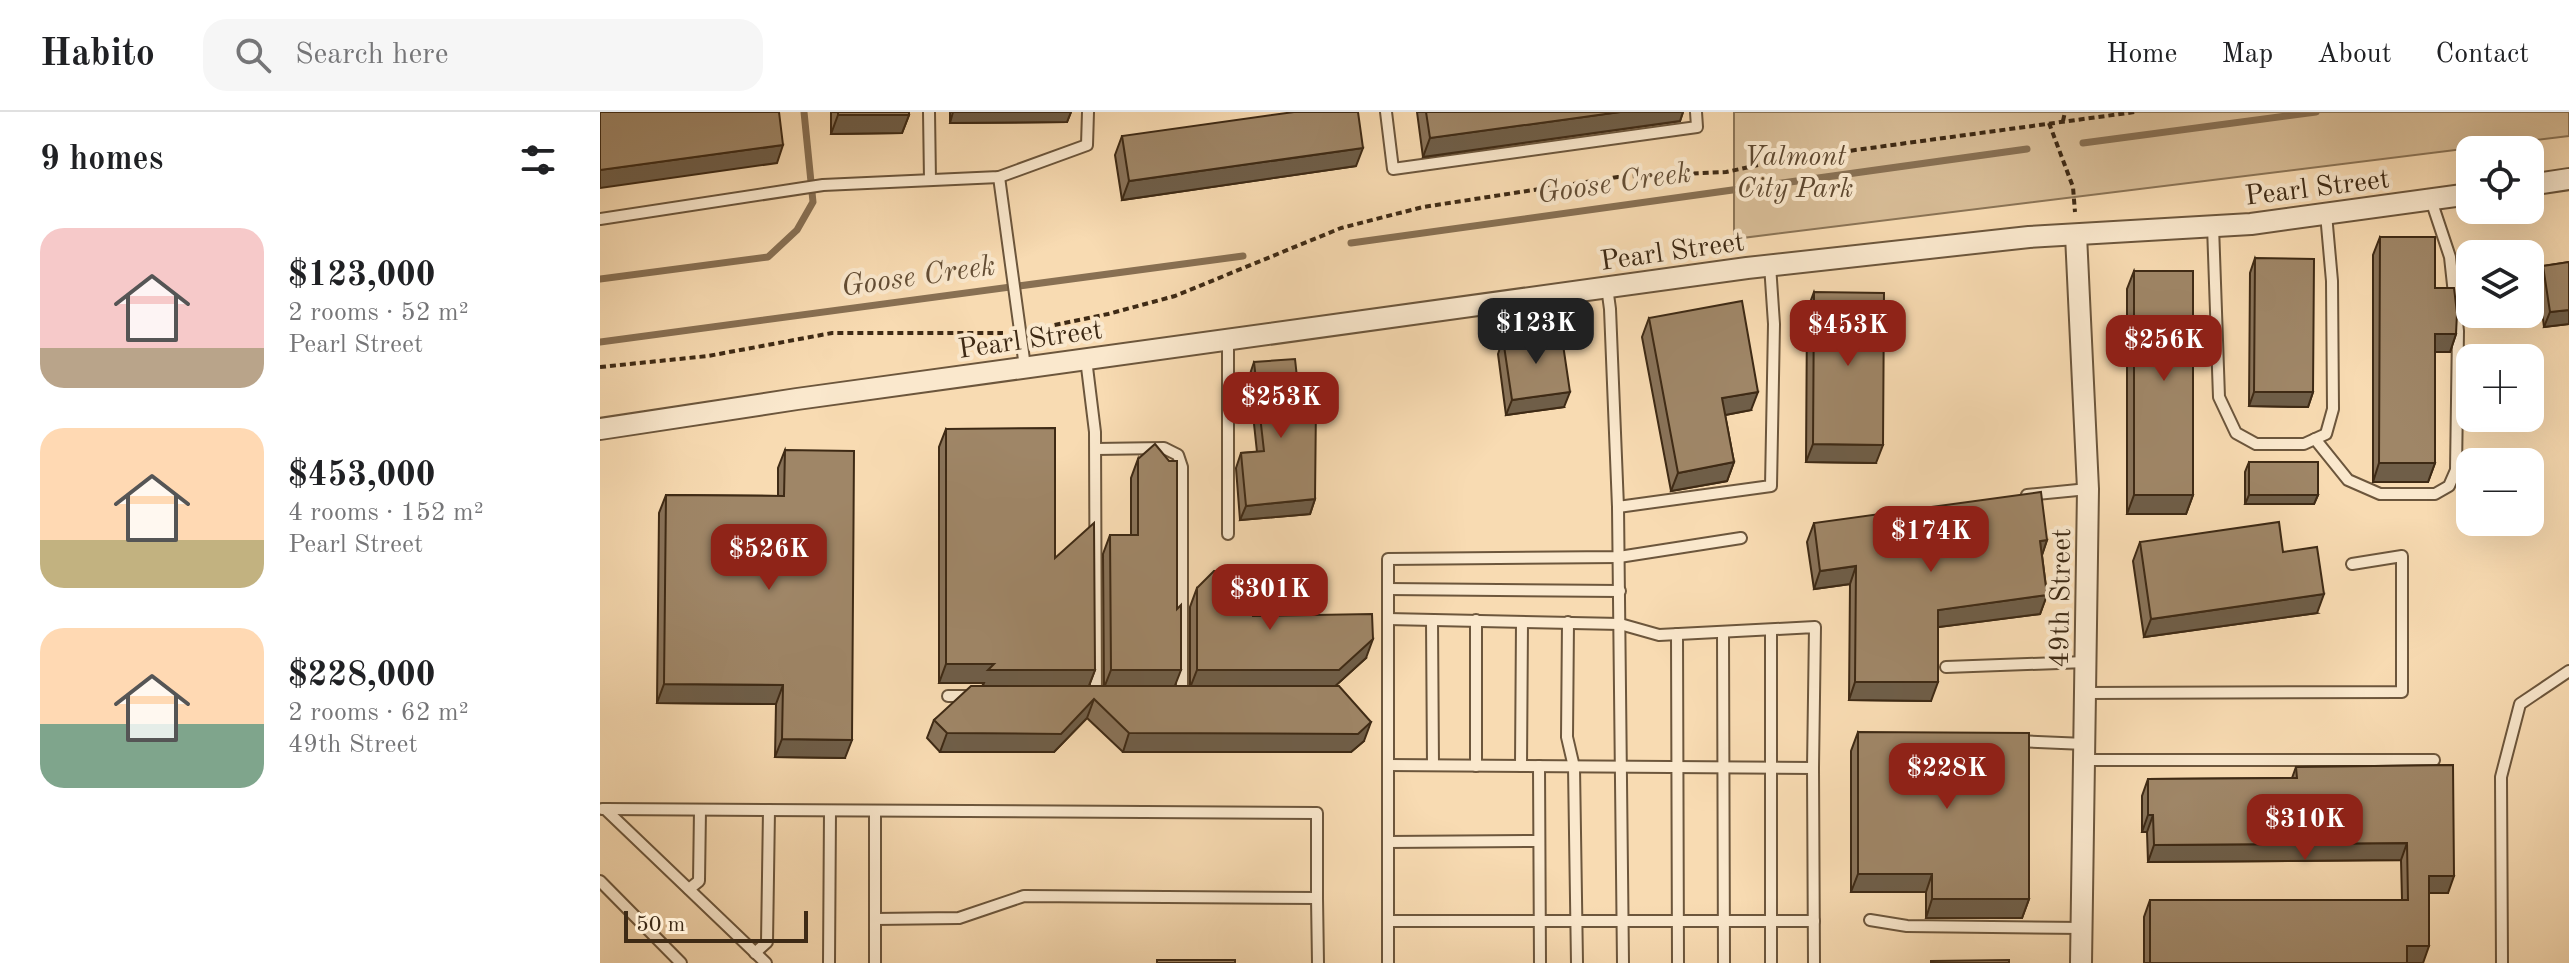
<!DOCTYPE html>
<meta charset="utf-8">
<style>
body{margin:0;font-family:"Old Standard TT",serif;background:#f6f6f6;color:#202124;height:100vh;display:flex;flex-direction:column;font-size:30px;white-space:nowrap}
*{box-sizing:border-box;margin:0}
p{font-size:26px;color:#757577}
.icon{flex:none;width:44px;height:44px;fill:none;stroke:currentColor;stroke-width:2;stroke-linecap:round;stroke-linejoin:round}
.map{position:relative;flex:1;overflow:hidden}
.side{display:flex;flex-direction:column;background:#fff;width:600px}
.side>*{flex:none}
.controls{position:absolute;left:1856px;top:24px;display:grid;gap:16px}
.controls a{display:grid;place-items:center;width:88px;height:88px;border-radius:16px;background:#fff;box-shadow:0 8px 32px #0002;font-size:40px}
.scale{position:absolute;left:24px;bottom:20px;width:184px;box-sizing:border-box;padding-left:8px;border:4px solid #3e2a15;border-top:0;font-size:22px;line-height:28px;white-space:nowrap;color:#3e2a15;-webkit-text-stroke:6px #fae8cd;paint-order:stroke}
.price{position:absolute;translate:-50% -68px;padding:0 18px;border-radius:16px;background:#8f2418;color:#fff;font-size:26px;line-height:52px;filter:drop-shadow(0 2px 4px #0008)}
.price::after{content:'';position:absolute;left:50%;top:48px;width:24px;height:18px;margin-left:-12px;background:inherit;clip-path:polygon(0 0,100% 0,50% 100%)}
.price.on{background:#222;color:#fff}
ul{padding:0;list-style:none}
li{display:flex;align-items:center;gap:24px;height:200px;padding:0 40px}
li span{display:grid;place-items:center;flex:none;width:224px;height:160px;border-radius:24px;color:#555}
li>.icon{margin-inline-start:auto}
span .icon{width:96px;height:96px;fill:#fffc;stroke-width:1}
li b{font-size:34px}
h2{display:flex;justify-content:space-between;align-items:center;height:96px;padding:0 40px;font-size:34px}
header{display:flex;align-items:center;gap:48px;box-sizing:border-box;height:112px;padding:0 40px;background:#fff;border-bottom:2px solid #e0e0e0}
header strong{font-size:38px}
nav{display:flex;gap:44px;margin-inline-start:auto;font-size:28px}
.search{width:560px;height:72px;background:#f6f6f6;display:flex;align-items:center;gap:20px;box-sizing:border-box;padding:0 28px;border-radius:24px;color:#757577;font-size:30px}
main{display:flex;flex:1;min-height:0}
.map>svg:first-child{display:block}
.green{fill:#d8bd97;stroke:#8b7456;stroke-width:2}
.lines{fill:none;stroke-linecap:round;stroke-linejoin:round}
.stream{stroke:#887053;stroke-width:7}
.lane-casing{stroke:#6c563c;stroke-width:14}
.street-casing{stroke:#6c563c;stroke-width:24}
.path{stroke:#3e2a15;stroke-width:4;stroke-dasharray:6 4;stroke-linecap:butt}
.lane{stroke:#fae8cd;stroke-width:10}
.street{stroke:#fae8cd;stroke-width:20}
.wall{fill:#897359;stroke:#3e2a15;stroke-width:2}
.shaded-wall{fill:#6f5e48;stroke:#3e2a15;stroke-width:2}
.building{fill:#9f8667;stroke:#3e2a15;stroke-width:2}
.labels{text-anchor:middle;stroke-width:8;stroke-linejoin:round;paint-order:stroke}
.park-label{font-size:28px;font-style:italic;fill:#5d472f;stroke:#fae8cd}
.street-label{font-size:28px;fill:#3e2a15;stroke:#fae8cd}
.water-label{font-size:30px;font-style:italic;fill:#634d34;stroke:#fae8cd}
</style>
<header>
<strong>Habito</strong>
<div class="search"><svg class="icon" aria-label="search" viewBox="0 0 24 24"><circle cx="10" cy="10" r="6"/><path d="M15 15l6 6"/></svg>Search here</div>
<nav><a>Home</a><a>Map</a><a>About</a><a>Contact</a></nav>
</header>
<main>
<section class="side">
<h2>9 homes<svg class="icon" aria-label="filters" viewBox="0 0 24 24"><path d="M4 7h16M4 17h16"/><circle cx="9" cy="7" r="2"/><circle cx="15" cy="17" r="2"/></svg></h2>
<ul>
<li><span style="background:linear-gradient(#f6c9c9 75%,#b9a48a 0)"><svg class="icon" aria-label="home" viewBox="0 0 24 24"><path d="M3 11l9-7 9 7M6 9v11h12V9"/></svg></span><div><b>$123,000</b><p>2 rooms · 52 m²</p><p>Pearl Street</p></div></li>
<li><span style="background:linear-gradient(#ffd9b3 70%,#c2b280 0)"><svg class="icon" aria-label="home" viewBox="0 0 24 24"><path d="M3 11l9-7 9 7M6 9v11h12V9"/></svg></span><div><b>$453,000</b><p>4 rooms · 152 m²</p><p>Pearl Street</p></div></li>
<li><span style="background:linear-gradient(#ffd9b3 60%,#7fa58c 0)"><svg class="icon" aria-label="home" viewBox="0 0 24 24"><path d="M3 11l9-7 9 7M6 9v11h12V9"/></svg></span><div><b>$228,000</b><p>2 rooms · 62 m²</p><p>49th Street</p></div></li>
</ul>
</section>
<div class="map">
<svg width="1969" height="851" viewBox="0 0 1969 851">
<rect width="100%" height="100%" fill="#f8dbb2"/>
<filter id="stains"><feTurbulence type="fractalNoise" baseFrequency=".0025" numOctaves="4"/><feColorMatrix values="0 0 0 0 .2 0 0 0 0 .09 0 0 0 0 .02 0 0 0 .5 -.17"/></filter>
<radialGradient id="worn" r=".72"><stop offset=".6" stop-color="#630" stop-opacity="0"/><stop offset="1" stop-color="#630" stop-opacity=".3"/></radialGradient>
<path class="green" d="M1134 0H1969V24L1134 127Z"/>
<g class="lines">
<g class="stream">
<path d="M1483 31 1716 0"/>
<path d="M751 131 1427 37"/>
<path d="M0 167 168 145 197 118 213 90 204 0"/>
<path d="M0 230 643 144"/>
</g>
<defs>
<g id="lane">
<path d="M329 0 330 68"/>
<path d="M786 0 793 57 1097 15 1096 0"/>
<path d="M399 65 425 255"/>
<path d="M0 107 223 73 399 65 487 33 488 0"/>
<path d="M1613 114 1619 285 1636 321 1656 332H1704L1726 322 1733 297 1732 169 1726 102"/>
<path d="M1007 175 1010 197 1018 395 1171 374 1174 212 1170 153"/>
<path d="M628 228V422"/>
<path d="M486 247 495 320 496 584"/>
<path d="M1715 327 1748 368 1780 382H1835L1849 374 1856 358 1858 219 1850 145 1831 88"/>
<path d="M496 337 564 336 578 343 582 355V584"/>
<path d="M1427 383 1488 377"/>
<path d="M1018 395 1023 851"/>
<path d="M788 477 1020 479"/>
<path d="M788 507 1020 512 1059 523 1215 515 1213 656"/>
<path d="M832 508 833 653"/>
<path d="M876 508V654"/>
<path d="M968 510 967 625 974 655 977 851"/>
<path d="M1123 520 1124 851"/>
<path d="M1077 522 1078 851"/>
<path d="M1346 555 1486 550"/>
<path d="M1486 581 1802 580V444L1752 452"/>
<path d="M348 584H372"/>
<path d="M1416 629 1485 632"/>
<path d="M1485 648H1834"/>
<path d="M788 653 1213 656 1214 851"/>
<path d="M921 654 922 510"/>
<path d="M939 654 940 851"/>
<path d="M2 697H5L166 851"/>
<path d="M5 697 717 701V786L424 784 359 806 275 807"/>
<path d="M788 730 939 729"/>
<path d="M0 769 81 851"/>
<path d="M89 777 99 769 100 698"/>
<path d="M717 786 718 851"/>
<path d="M1270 808 1307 814 1482 816"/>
<path d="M788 809H1214"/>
<path d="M155 841 167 830 169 698"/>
<path d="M229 851 230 699"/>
<path d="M275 851V699"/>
<path d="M788 851V447L1019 445 1141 426"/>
<path d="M1171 851V518"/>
<path d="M1902 851 1901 665 1920 592 1969 559"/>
</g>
<g id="street">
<path d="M1930 73 1969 67"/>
<path d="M1476 123 1488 377 1481 851"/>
<path d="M0 317 197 287 1147 156 1429 125 1651 112 1870 82"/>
</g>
</defs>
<use href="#lane" class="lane-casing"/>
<use href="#street" class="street-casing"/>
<g class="path">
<path d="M1463 9 1465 0"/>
<path d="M1449 11 1473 75 1475 100"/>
<path d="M435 217 508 202 575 184 741 116 823 95 1018 65 1126 60 1182 48 1535 0"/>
<path d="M0 255 108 244 232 221H403"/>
</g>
<use href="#lane" class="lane"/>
<use href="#street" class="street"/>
</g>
<g class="wall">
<path d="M231 0H309V3L302 21 231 22Z"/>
<path d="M350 0H471L467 10 350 11Z"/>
<path d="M817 0H1083L1080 9 823 45Z"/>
<path d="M522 24 756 54 522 88 515 43Z"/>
<path d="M1780 125 1856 222 1850 240H1835V351L1828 370H1773V143Z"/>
<path d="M1655 146 1713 280 1708 295 1649 294 1650 161Z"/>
<path d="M1969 150V212L1944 215 1938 168 1943 154Z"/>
<path d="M1534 159 1593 383 1586 402H1527V177Z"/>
<path d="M1214 180 1276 351 1206 350 1207 199Z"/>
<path d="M1049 206 1151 298 1125 303 1134 350 1127 369 1071 379 1042 225Z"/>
<path d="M903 227 964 295 906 303 898 242Z"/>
<path d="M654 250 700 293 715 387 710 402 640 408 636 356 641 341 657 340 649 265Z"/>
<path d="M346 317 455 446 495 558 489 574H504L503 442 510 423H531V366L538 347 575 574H590V495L597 476 653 504 766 546 735 574 764 629 751 640H523L487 606 454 640H340L327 626 334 608 382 574 384 571H339V335Z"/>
<path d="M185 338 245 646 175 645 176 592 57 591 59 401 66 383 178 384V356Z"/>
<path d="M1649 350 1718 383 1714 392H1645V360Z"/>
<path d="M1214 411 1447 428 1442 443 1447 483 1440 502 1338 515 1331 589 1249 588 1250 472 1214 477 1207 430Z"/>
<path d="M1540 430 1717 501 1544 525 1533 449Z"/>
<path d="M1258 620 1429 787 1422 806H1326V780H1251V639Z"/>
<path d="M1853 653 1848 781H1829L1823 851H1544V805L1550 788H1802L1801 748 1548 750 1547 720H1542V684L1548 667 1692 666 1696 655Z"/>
</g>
<g class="shaded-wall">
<path d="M353 0H471L467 10 350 11Z"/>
<path d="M1020 0H1083L1080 9 823 45 830 26Z"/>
<path d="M238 3H309L302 21 231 22Z"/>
<path d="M183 33 177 51 0 76V58Z"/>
<path d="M763 36 756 54 522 88 529 69Z"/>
<path d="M1969 198V212L1944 215 1950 200Z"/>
<path d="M1835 222H1856L1850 240H1829Z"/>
<path d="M970 280 964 295 906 303 912 288Z"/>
<path d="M1158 280 1151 298 1115 305 1122 286Z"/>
<path d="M1654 280H1713L1708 295 1649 294Z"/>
<path d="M1213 332 1283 333 1276 351 1206 350Z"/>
<path d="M1134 350 1127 369 1071 379 1078 361Z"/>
<path d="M1779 351H1835L1828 370H1773Z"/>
<path d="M1534 383H1593L1586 402H1527Z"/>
<path d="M1649 383H1718L1714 392H1645Z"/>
<path d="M715 387 710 402 640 408 646 394Z"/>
<path d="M1447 428 1441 446 1440 429Z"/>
<path d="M1256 454 1250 472 1214 477 1220 459Z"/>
<path d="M1724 482 1717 501 1544 525 1551 507Z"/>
<path d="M1447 483 1440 502 1331 516 1338 498Z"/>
<path d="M773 527 766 546 732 577 590 576 597 558Z"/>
<path d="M346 552H394L495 558 488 576H382L384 571H339Z"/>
<path d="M511 558H581L574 576H504Z"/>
<path d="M1255 570H1338L1331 589 1249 588Z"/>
<path d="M64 572 183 573 176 592 57 591Z"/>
<path d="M494 587 487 606 454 640H340L347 621Z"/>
<path d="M771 610 764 629 751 640H523L529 621Z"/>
<path d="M182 627 252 628 245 646 175 645Z"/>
<path d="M1548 703H1553L1547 720H1542Z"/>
<path d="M1807 731 1801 748 1548 750 1554 733Z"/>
<path d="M1258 762H1332L1326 780H1251Z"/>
<path d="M1829 764H1854L1848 781H1823Z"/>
<path d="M1332 787H1429L1422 806H1326Z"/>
<path d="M1807 834H1829L1823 851H1801Z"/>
</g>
<g class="building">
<path d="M0 0H179L183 33 0 58Z"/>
<rect x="238" y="0" width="71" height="3"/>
<path d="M694 0H758L763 36 529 69 522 24Z"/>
<path d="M826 0H1020L830 26Z"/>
<path d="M1780 125H1835V176H1854L1857 201 1856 222H1835V351H1779Z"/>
<path d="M1655 146 1714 147 1713 280H1654Z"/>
<path d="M1969 150V198L1950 200 1943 154Z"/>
<rect x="1534" y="159" width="59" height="224"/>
<path d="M1214 180 1284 181 1283 333 1213 332Z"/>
<path d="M1142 189 1158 280 1122 286 1134 350 1078 361 1049 206Z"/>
<path d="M961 219 970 280 912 288 903 227Z"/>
<path d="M695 247 700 293 716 291 715 387 646 394 641 341 664 339 654 250Z"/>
<path d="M455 316V446L494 411 495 558H388L394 552H346V317Z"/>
<path d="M555 332 569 349H577V497L581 493V558H511L510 423H538V347Z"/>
<path d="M185 338 254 339 252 628 182 627 183 573 64 572 66 383 184 384Z"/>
<rect x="1649" y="350" width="69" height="33"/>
<path d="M1441 380 1447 428 1440 429 1447 483 1338 498V570H1255L1256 454 1220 459 1214 411Z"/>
<path d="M1679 410 1683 440 1717 435 1724 482 1551 507 1540 430Z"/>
<path d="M652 458 653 504 772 502 773 527 739 558H597V476L614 459Z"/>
<path d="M371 574H739L771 610 758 622 529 621 494 587 461 622 347 621 334 608Z"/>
<path d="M1258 620 1429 621V787H1332V762H1258Z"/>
<path d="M1853 653 1854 764H1829V834H1807V851H1550V788H1808L1807 731 1554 733 1553 703H1548V667L1697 666 1696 655Z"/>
<rect x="557" y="848" width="78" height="3"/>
<path d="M1409 848V851H1331V849Z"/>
</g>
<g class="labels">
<g class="park-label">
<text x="1195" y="53">Valmont<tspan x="1195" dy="32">City Park</tspan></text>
</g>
<g class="street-label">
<text transform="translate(1717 74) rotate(-7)" y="10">Pearl Street</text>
<text transform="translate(1072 138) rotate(-8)" y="10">Pearl Street</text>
<text transform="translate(430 226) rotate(-8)" y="10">Pearl Street</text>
<text transform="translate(1459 486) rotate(-89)" y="10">49th Street</text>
</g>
<g class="water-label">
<text transform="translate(1014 70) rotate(-8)" y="10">Goose Creek</text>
<text transform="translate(318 163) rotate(-8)" y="10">Goose Creek</text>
</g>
</g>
<rect width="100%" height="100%" filter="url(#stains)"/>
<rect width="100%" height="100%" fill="url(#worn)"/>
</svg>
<div class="controls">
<a><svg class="icon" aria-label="locate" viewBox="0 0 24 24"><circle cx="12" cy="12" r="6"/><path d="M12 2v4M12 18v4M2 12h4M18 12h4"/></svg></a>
<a><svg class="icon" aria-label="layers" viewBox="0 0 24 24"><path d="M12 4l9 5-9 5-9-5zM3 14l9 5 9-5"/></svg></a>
<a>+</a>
<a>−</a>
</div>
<div class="scale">50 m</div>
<b class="price on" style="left:936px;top:254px">$123K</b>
<b class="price" style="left:1248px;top:256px">$453K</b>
<b class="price" style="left:1564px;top:271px">$256K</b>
<b class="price" style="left:681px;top:328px">$253K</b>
<b class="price" style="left:1331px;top:462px">$174K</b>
<b class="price" style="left:169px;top:480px">$526K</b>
<b class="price" style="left:670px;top:520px">$301K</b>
<b class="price" style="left:1347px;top:699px">$228K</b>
<b class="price" style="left:1705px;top:750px">$310K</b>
</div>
</main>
